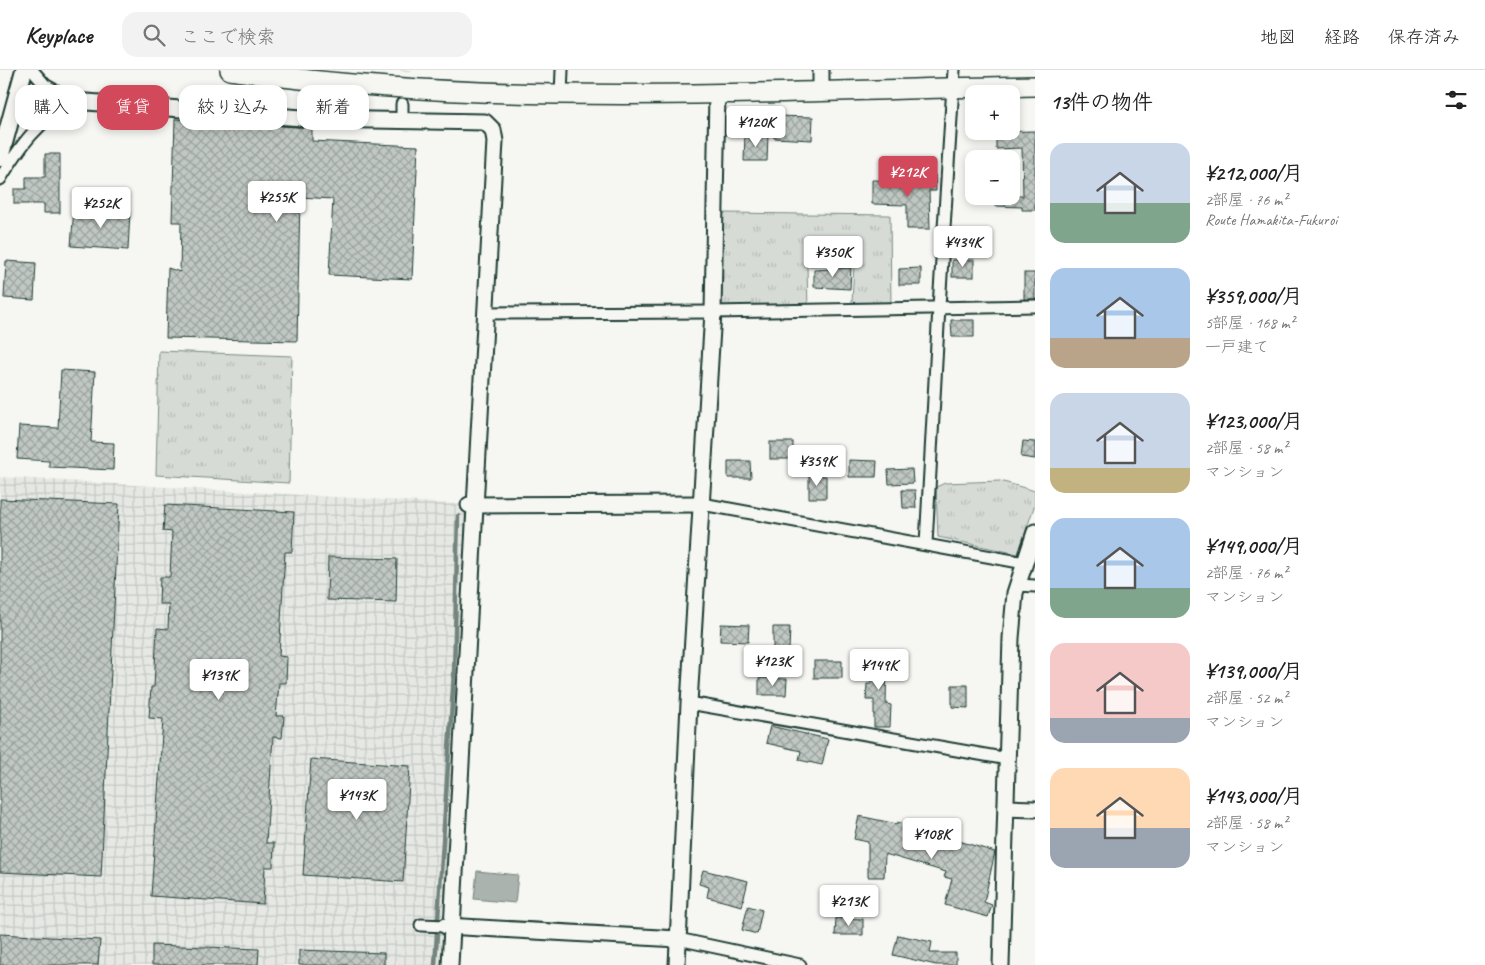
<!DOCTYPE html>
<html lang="ja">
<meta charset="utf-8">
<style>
body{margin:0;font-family:Caveat,"Klee One",sans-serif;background:#f2f2f2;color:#222;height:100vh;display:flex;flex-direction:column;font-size:19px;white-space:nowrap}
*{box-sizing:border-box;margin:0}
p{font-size:16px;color:#767676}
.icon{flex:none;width:28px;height:28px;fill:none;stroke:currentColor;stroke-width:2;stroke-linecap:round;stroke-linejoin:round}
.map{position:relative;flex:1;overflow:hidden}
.panel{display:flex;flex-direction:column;background:#fff;width:450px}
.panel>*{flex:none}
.banner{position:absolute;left:15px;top:15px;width:475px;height:45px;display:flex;gap:10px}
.controls{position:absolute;left:965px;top:15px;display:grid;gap:10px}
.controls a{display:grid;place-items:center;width:55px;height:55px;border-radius:10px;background:#fff;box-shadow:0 2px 8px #0003;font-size:25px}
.price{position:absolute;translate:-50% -42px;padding:0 11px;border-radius:5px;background:#fff;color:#222;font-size:16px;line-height:32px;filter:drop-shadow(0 1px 2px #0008)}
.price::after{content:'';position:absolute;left:50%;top:30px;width:15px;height:11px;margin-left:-8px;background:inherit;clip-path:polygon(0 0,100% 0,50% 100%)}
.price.on{background:#d1495b;color:#fff}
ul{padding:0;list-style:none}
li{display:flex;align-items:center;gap:15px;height:125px;padding:0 15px}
li span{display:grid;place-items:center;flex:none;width:140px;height:100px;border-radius:15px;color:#555}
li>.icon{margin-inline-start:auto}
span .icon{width:60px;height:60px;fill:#fffc;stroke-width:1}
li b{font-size:21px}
h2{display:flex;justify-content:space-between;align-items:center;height:60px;padding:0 15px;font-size:21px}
.tag{padding:0 18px;border-radius:15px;background:#fff;box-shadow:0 2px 8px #0003;font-size:18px;line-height:45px}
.tag.on{background:#d1495b;color:#fff}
header{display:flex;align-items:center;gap:30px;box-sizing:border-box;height:70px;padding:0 25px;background:#fff;border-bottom:1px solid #e0e0e0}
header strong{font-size:24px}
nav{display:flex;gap:28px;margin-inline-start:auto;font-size:18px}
.search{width:350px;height:45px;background:#f2f2f2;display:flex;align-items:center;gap:12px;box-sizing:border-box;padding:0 18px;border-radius:15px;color:#767676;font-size:19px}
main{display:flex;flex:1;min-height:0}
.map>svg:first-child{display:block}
.industrial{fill:url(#industrial-grid)}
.grass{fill:url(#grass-tufts);stroke:#7a8c85}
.water{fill:#aab3ae;stroke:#72847d}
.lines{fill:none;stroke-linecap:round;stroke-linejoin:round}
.stream{stroke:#72847d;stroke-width:4.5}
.building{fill:url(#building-cross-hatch);stroke:#1f3d34}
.minor-tunnel{stroke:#cbd1cc;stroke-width:11;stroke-dasharray:11 5.5;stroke-linecap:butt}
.minor-casing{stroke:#1f3d34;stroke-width:15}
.tertiary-casing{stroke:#1f3d34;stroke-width:19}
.secondary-casing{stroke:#1f3d34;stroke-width:20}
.primary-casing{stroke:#1f3d34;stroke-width:22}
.minor{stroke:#f6f6f2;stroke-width:11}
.tertiary{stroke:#f6f6f2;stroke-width:15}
.secondary{stroke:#f6f6f2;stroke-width:16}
.primary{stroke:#f6f6f2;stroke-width:19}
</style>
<header>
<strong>Keyplace</strong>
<div class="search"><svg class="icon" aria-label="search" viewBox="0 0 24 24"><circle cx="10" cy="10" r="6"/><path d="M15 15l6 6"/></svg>ここで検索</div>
<nav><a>地図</a><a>経路</a><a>保存済み</a></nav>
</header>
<main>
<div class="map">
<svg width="1035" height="895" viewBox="0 0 1035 895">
<defs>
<pattern id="industrial-grid" width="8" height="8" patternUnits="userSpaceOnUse" patternTransform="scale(1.25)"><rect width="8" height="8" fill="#e6e8e4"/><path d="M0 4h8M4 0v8" fill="none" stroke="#c5c8c4"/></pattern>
<pattern id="grass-tufts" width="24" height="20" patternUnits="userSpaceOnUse" patternTransform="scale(1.25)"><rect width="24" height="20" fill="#d6dbd6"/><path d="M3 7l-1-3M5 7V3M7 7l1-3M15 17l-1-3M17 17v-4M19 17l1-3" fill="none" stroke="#b7bdb8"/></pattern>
<pattern id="building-cross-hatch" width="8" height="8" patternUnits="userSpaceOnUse" patternTransform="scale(1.25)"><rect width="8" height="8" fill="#c1c8c3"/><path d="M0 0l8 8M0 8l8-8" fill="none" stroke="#9ca49f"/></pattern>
</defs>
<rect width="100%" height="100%" fill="#f6f6f2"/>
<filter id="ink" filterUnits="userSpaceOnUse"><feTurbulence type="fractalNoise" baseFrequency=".02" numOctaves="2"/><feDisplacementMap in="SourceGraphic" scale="10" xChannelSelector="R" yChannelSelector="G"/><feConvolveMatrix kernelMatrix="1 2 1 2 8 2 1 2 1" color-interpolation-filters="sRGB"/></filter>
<g filter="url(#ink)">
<path class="industrial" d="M0 407 469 435 444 895H0Z"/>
<g class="grass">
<path d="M722 143 890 145 891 238 852 233 854 194 807 196 808 240 720 242Z"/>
<path d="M159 281 292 286 289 413 156 405Z"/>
<path d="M1000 411 1035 421V434L1018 484 938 467 936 417 945 413Z"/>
</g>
<path class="water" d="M477 801 518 805 515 833 474 829Z"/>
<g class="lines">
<path class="stream" d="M435 895 454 602 458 446"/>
</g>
<g class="building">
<path d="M774 46 813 47 812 70 774 68Z"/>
<path d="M175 49 312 58V71L418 76 412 209 329 205 333 129 300 127 297 271 166 268 168 198 180 202 181 152H172Z"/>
<path d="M1035 61V140H1022V137L995 136V126H1023L1022 78 996 79V62Z"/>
<path d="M745 64 768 65 767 91H744Z"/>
<path d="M45 84H60V143H44V134H14V119H26V107H45Z"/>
<path d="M913 105H935L936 121H929L930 159H907V135L872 134V110L913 111Z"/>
<path d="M74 138 130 142 128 180 71 176Z"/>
<rect x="952" y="190" width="22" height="17"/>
<path d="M6 191 36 193 34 230 4 228Z"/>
<path d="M851 198 850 219 814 217V200Z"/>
<path d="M921 198V215H899V199Z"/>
<rect x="1024" y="203" width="11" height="26"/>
<path d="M951 250H974V267H952Z"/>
<path d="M61 300 95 302 91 372 114 373 113 400 49 397V391L17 389 19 356 58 358Z"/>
<path d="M1023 371 1035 372V389L1021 387Z"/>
<rect x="770" y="372" width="23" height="17"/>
<path d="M849 390 877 391 876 407H849Z"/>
<path d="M728 391H750L751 408H728Z"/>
<path d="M912 399 913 413 889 414 888 400Z"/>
<path d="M809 405 826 406V428H809Z"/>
<path d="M902 420H915L916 438H903Z"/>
<path d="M0 429 119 434 101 807 0 802Z"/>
<path d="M165 435 294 442 292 482H285L279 586 287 587 286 613H279L276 646H284L282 668 273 667 266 773H274L273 797H265L263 834 151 826 163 649 149 648 151 617H154L157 558 168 559 169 534H159L160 507H170L172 462 163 461Z"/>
<path d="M328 487 397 489 396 532 327 530Z"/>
<path d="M721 554 749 555 748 572 720 571Z"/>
<path d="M773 557H790L789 580H773Z"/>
<path d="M871 584H887L886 634 891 635 890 657H874V630H866L867 614H871Z"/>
<rect x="814" y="591" width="28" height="17"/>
<path d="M759 608 787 609 786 625H759Z"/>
<path d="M952 615H968V638L952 637Z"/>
<path d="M770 656 828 669 822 695 799 690 801 681 766 673Z"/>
<path d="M311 689 410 696 403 812 303 805Z"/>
<path d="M859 746 897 754V752L995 782 984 832 992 835 988 847 945 835 952 809 944 807 946 802 885 784 884 807H868V772L854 769Z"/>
<path d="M703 800 748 811 742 836 707 827 709 817 699 814Z"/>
<path d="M748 836 762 840 757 864 742 860Z"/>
<path d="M836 848 863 849V865H835Z"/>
<path d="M0 864 100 870 98 895H0Z"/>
<path d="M898 865 932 872 930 883H956V895H936L893 885Z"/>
<path d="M152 875 259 879 258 895H152Z"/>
<path d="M299 880 384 883V895H299Z"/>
</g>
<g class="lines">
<path class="minor-tunnel" d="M402 34 406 0"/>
<defs>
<g id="minor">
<path d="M561 25 562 0"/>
<path d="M402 50V34"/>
<path d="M0 109C21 75 37 52 73 31L45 15 32 0"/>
<path d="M486 243 713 242 1035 236"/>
<path d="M702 434 1025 493"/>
<path d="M926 474 939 237 954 0"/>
<path d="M1018 515 1035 516"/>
<path d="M689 633 1008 689"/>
<path d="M421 855 446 856"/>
<path d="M678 869 800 895"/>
</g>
<g id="tertiary">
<path d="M821 0V22"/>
<path d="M73 31 316 49 485 52 493 60 495 71 450 895"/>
<path d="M469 435 702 434"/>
<path d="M1006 738 1035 739"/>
<path d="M446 856 678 869"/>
<path d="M677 895 689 633 713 242 717 24"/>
<path d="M1001 895 1011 568 1015 523 1035 462"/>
</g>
<path id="secondary" d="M0 88 24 0"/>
<path id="primary" d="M230 0C497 39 766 21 1035 16"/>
</defs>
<use href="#minor" class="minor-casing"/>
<use href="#tertiary" class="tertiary-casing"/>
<use href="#secondary" class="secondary-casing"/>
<use href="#primary" class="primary-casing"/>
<use href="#minor" class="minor"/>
<use href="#tertiary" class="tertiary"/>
<use href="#secondary" class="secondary"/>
<use href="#primary" class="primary"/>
</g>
</g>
</svg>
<div class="controls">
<a>+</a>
<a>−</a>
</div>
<b class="price" style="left:756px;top:78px">¥120K</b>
<b class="price on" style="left:908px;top:128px">¥212K</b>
<b class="price" style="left:277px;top:153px">¥255K</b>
<b class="price" style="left:101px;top:159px">¥252K</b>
<b class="price" style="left:963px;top:198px">¥434K</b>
<b class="price" style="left:833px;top:208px">¥350K</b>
<b class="price" style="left:817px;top:417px">¥359K</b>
<b class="price" style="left:773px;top:617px">¥123K</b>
<b class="price" style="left:879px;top:621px">¥149K</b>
<b class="price" style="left:219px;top:631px">¥139K</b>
<b class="price" style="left:357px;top:751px">¥143K</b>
<b class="price" style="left:932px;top:790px">¥108K</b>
<b class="price" style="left:849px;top:857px">¥213K</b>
<div class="banner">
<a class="tag">購入</a>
<a class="tag on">賃貸</a>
<a class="tag">絞り込み</a>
<a class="tag">新着</a>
</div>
</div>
<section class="panel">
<h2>13件の物件<svg class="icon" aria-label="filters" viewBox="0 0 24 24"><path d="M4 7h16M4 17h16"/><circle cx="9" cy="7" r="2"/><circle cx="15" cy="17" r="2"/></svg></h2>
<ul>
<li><span style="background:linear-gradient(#c9d6e8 60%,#7fa58c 0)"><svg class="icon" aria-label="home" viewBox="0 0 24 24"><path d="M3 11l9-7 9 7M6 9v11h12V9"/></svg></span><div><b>¥212,000/月</b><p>2部屋 · 76 m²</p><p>Route Hamakita-Fukuroi</p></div></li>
<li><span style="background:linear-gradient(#a9c7e8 70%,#b9a48a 0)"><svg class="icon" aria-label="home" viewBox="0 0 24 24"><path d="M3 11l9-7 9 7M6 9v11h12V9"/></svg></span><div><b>¥359,000/月</b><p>5部屋 · 168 m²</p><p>一戸建て</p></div></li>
<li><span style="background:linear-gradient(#c9d6e8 75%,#c2b280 0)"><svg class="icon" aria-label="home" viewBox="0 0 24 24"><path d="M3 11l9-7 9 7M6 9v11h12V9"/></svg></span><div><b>¥123,000/月</b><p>2部屋 · 58 m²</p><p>マンション</p></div></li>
<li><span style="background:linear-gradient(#a9c7e8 70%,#7fa58c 0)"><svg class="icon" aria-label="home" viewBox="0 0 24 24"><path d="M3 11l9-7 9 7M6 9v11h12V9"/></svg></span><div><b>¥149,000/月</b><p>2部屋 · 76 m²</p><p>マンション</p></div></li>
<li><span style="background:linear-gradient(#f6c9c9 75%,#9aa5b1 0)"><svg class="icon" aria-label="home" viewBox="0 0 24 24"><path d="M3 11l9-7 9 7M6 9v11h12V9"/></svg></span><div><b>¥139,000/月</b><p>2部屋 · 52 m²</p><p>マンション</p></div></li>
<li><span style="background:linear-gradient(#ffd9b3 60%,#9aa5b1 0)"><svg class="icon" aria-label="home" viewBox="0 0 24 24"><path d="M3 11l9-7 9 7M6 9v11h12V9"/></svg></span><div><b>¥143,000/月</b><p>2部屋 · 58 m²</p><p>マンション</p></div></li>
</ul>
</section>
</main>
